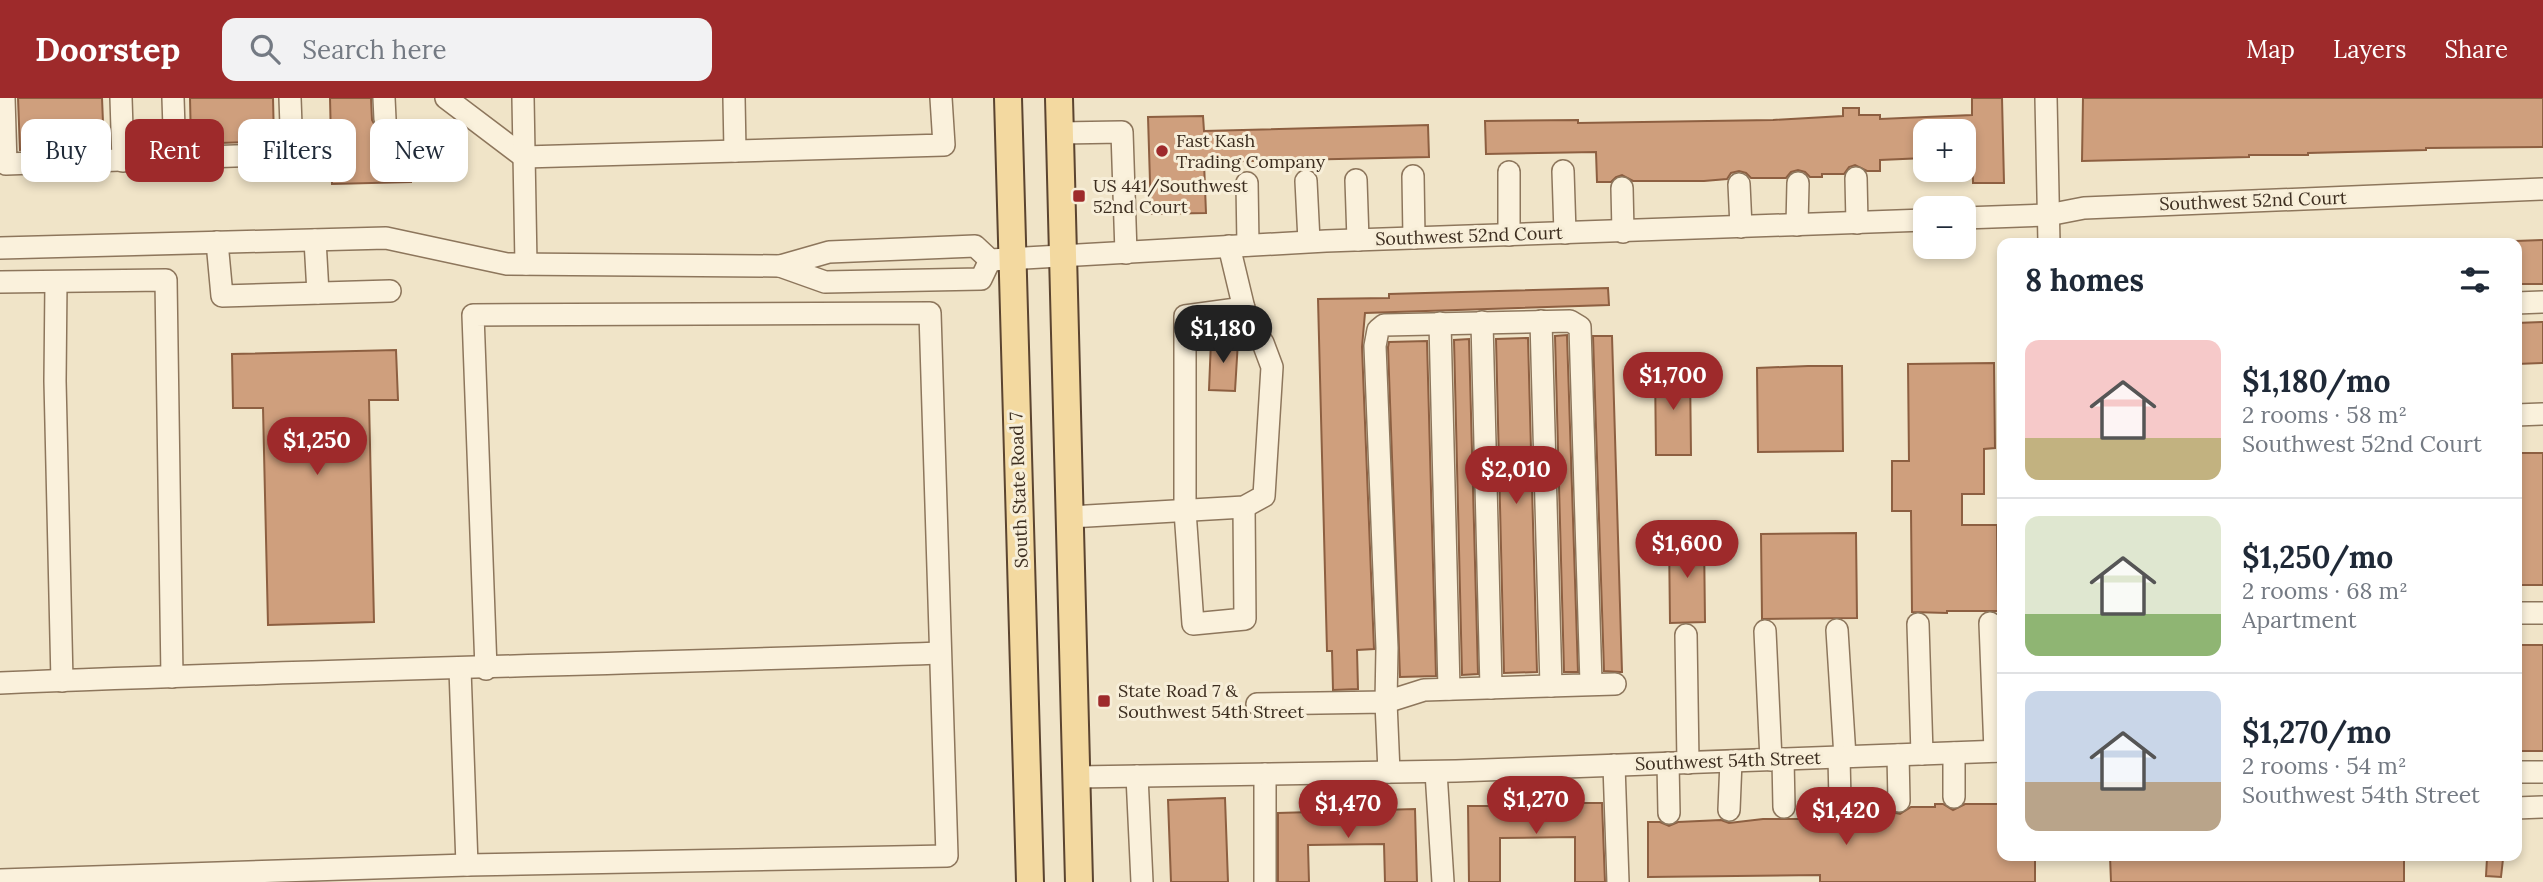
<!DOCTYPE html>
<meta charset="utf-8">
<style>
body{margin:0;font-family:Lora,serif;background:#f2f2f3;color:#1f2937;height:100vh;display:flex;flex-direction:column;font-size:26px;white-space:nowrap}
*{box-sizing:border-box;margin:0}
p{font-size:23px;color:#747a83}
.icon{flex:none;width:38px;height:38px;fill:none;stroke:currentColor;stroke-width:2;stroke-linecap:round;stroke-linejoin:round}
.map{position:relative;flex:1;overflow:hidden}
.drawer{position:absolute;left:1997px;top:140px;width:525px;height:623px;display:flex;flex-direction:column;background:#fff;border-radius:14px;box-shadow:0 4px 10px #0003}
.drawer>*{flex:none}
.guide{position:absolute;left:21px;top:21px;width:665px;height:63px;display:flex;gap:14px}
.buttons{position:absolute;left:1913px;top:21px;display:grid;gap:14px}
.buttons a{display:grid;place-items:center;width:63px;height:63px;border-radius:14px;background:#fff;box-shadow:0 4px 10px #0003;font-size:35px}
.price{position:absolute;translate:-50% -60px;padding:0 16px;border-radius:24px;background:#9e2a2b;color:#fff;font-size:23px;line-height:46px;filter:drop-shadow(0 2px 4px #0008)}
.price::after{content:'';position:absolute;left:50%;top:42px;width:21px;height:16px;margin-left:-10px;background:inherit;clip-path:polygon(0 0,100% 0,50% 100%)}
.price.on{background:#222;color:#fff}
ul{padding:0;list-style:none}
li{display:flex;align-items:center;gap:21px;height:175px;padding:0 28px}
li+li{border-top:2px solid #e0e1e3}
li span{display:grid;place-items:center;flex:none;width:196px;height:140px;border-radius:14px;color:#555}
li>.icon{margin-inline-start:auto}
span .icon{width:84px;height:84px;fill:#fffc;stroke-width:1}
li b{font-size:30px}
h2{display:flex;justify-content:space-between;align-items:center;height:84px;padding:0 28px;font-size:30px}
.tag{padding:0 24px;border-radius:14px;background:#fff;box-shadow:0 4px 10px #0003;font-size:24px;line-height:63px}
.tag.on{background:#9e2a2b;color:#fff}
header{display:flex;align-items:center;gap:42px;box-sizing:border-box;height:98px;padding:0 35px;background:#9e2a2b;color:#fff}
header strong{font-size:33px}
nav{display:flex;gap:38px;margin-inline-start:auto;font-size:24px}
.search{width:490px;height:63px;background:#f2f2f3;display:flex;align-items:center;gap:18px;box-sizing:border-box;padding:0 24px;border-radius:14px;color:#747a83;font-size:26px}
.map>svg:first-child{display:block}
.building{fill:#cf9f7d;stroke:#8d5f41;stroke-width:2}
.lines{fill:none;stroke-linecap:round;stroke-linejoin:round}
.minor-casing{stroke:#8d765c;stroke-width:24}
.major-casing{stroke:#5b4430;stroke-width:30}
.minor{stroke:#faf1dc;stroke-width:21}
.major{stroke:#f3d9a0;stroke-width:26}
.poi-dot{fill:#9e2a2b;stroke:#f7eed8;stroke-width:2.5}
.labels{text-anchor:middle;stroke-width:6;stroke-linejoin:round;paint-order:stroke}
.poi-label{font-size:18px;fill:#3d2e20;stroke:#f7eed8;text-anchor:start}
.street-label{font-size:18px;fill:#3d2e20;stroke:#f7eed8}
</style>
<header>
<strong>Doorstep</strong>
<div class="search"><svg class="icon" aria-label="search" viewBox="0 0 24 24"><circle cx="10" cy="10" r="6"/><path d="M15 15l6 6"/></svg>Search here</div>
<nav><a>Map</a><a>Layers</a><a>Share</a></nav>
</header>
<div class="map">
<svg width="2543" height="784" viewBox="0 0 2543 784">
<rect width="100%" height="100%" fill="#f0e4c8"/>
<g class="building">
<path d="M18 0H102L104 49 20 52Z"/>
<path d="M190 0H273L274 43 191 46Z"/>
<path d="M330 0H371L372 22 377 31 378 55 410 54 411 84 332 86Z"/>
<path d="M1972 0H2002L2004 85H1973L1972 33H1925V60L1880 62V73H1867L1855 67 1849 69 1844 76H1822V79H1810L1805 74 1798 72 1791 74 1786 80H1751L1746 75 1739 73 1731 75 1727 81 1704 83H1633L1622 77 1616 79 1611 84H1597L1596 54 1486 56 1485 23 1578 22V25L1773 22 1843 18V10H1859V17H1880V21L1972 17Z"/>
<path d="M2083 0H2543V49L2426 50V52L2308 55V57H2249V59L2082 63Z"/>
<path d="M1203 18 1204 33 1428 27 1429 59 1204 64 1206 115 1151 116 1148 19Z"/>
<path d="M2543 142V186H2516V143Z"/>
<path d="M1608 190 1609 207 1365 215 1362 249 1374 551 1357 552 1358 591 1333 592 1332 553H1327L1318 201 1389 200V196Z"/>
<path d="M2543 224V265L2517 266 2516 225Z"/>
<path d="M1567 237 1578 574H1564L1555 238Z"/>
<path d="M1593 238H1612L1622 574H1620L1604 573Z"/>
<path d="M1528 240 1537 574 1504 575 1496 241Z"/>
<path d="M1469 241 1478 576 1462 577 1454 242Z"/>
<path d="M1211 242 1238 243 1235 293 1209 292Z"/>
<path d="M1427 243 1436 578 1400 579 1388 249 1389 244Z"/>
<path d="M396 252 398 302H369L374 524 268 527 263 310H233L232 256Z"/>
<path d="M1994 265 1995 350 1984 351V396H1962V427H1997L1998 513H1947V515L1912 514 1911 413H1892V363H1909L1908 266Z"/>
<path d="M1808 268H1842L1843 353 1758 354 1757 270Z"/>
<path d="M1655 271H1690L1691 357H1656Z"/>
<rect x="2516" y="355" width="27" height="132"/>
<path d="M1856 435 1857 520 1762 521 1761 436Z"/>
<path d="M1669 439H1704L1705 524 1670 525Z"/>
<rect x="2516" y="547" width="27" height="106"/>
<path d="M1225 700 1228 784H1171L1168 702Z"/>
<path d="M1545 705H1602L1605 784H1575V739L1500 740V784H1469L1468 708H1545Z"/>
<path d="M1935 706H1943L1953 712 1965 706H2002V758H2035V784H1820V777L1648 779V724H1660L1669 728 1678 724 1721 722 1729 725 1763 721H1820V710H1829L1840 716 1846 714 1851 710 1887 709 1892 714 1900 716 1911 709H1935Z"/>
<path d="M1415 711 1417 784H1385L1384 746 1308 747 1309 784H1278V715Z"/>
<path d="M2110 758H2404V784H2111Z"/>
<path d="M2487 760 2503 761 2501 779 2486 778Z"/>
</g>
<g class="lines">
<defs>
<g id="minor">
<path d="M4 0 6 66 292 56 290 0"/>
<path d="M121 0 123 63"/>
<path d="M173 0 175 62"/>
<path d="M384 0 385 21"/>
<path d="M446 0 524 59 944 47 941 0"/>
<path d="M523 0 526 166"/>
<path d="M734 0 735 53"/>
<path d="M2046 0 2049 145"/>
<path d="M1060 35 1122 34 1126 155"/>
<path d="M1563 73 1565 135"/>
<path d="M1413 78 1414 140"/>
<path d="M1856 80 1857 125"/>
<path d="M1356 82 1358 142"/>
<path d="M1306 83 1309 143"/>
<path d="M1247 85 1248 147"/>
<path d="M1739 86 1741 129"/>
<path d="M1622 90 1623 134"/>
<path d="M1964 120 2048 117 2084 110 2543 91"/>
<path d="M1797 127 1798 85"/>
<path d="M1509 137V74"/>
<path d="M315 142 318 195"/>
<path d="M217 144 222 198 390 193"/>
<path d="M0 150 386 140 507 166 780 168 829 154 975 148 990 162 1326 143 1925 122"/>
<path d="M780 168 825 184 981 181 990 162"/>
<path d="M0 184 166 182 172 579"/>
<path d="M56 184 55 283 62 583"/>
<path d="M2516 205 2543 204"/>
<path d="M1244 210 1185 218V413L1193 526 1245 521 1244 409"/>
<path d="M1541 223 1551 588"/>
<path d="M1482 224 1491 590"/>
<path d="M1440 225 1449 591"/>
<path d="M2516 317 2543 316"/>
<path d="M1070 419 1244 409 1264 398 1272 269 1263 245 1246 219 1229 148"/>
<path d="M2516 515H2543"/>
<path d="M1990 525 1995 653"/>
<path d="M1918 526 1922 656"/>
<path d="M1837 532 1845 659"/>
<path d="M1765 533 1771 662"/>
<path d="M1686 537 1688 665"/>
<path d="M460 571 467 767"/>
<path d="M0 585C313 572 626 566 939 555"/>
<path d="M1591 585 1580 229 1570 223 1384 227 1378 232 1375 248 1387 550 1386 604 1424 592 1615 586"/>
<path d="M1257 606 1386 604 1389 674"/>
<path d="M1898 657 1899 703"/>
<path d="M1839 659 1840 703"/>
<path d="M1783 661 1784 709"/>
<path d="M1668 665 1669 715"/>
<path d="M1614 667 1618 784"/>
<path d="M1436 674 1443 784"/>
<path d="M2516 674H2543"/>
<path d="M1265 676V784"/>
<path d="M1137 678 1142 784"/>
<path d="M1077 679 1456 673 2002 653"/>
<path d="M1954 699V655"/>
<path d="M2516 710 2543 709"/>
<path d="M1729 712 1731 663"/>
<path d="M0 782 467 767 947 758 930 215 473 217 486 571"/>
</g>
<g id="major">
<path d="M1008 0 1030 784"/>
<path d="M1059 0 1079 784"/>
</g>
</defs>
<use href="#minor" class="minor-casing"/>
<use href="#major" class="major-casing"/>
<use href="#minor" class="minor"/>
<use href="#major" class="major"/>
</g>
<g class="poi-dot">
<circle cx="1162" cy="53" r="7"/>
<rect x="1072" y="91" width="14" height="14" rx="3.5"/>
<rect x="1097" y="596" width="14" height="14" rx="3.5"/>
</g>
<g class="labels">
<g class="poi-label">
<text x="1176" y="49">Fast Kash<tspan x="1176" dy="21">Trading Company</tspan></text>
<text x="1093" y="94">US 441/Southwest<tspan x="1093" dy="21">52nd Court</tspan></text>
<text x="1118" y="599">State Road 7 &amp;<tspan x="1118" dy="21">Southwest 54th Street</tspan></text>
</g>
<g class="street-label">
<text transform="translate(2253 103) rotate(-2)" y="6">Southwest 52nd Court</text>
<text transform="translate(1469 138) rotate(-2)" y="6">Southwest 52nd Court</text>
<text transform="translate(1019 392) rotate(-92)" y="6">South State Road 7</text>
<text transform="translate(1728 663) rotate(-2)" y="6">Southwest 54th Street</text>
</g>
</g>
</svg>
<div class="buttons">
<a>+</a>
<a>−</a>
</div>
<b class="price on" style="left:1223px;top:267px">$1,180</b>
<b class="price" style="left:1673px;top:314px">$1,700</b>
<b class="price" style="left:317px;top:379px">$1,250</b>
<b class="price" style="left:1516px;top:408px">$2,010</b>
<b class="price" style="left:1687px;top:482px">$1,600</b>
<b class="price" style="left:1536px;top:738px">$1,270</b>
<b class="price" style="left:1348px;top:742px">$1,470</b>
<b class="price" style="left:1846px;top:749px">$1,420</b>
<div class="guide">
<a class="tag">Buy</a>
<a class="tag on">Rent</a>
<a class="tag">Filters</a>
<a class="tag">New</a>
</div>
<section class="drawer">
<h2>8 homes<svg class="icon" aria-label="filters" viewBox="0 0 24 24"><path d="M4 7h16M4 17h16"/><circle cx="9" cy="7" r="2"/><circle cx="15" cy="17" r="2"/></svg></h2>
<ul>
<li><span style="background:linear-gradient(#f6c9c9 70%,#c2b280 0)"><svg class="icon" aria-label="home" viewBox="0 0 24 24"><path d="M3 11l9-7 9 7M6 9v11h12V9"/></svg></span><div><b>$1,180/mo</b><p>2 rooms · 58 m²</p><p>Southwest 52nd Court</p></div></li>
<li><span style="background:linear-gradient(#dfe7d0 70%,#8fb573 0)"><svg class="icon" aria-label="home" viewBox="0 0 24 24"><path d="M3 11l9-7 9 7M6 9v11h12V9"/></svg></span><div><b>$1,250/mo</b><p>2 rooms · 68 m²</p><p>Apartment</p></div></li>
<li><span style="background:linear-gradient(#c9d6e8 65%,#b9a48a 0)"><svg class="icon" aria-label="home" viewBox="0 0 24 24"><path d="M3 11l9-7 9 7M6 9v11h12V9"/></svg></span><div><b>$1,270/mo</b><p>2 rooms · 54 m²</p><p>Southwest 54th Street</p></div></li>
</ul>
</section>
</div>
